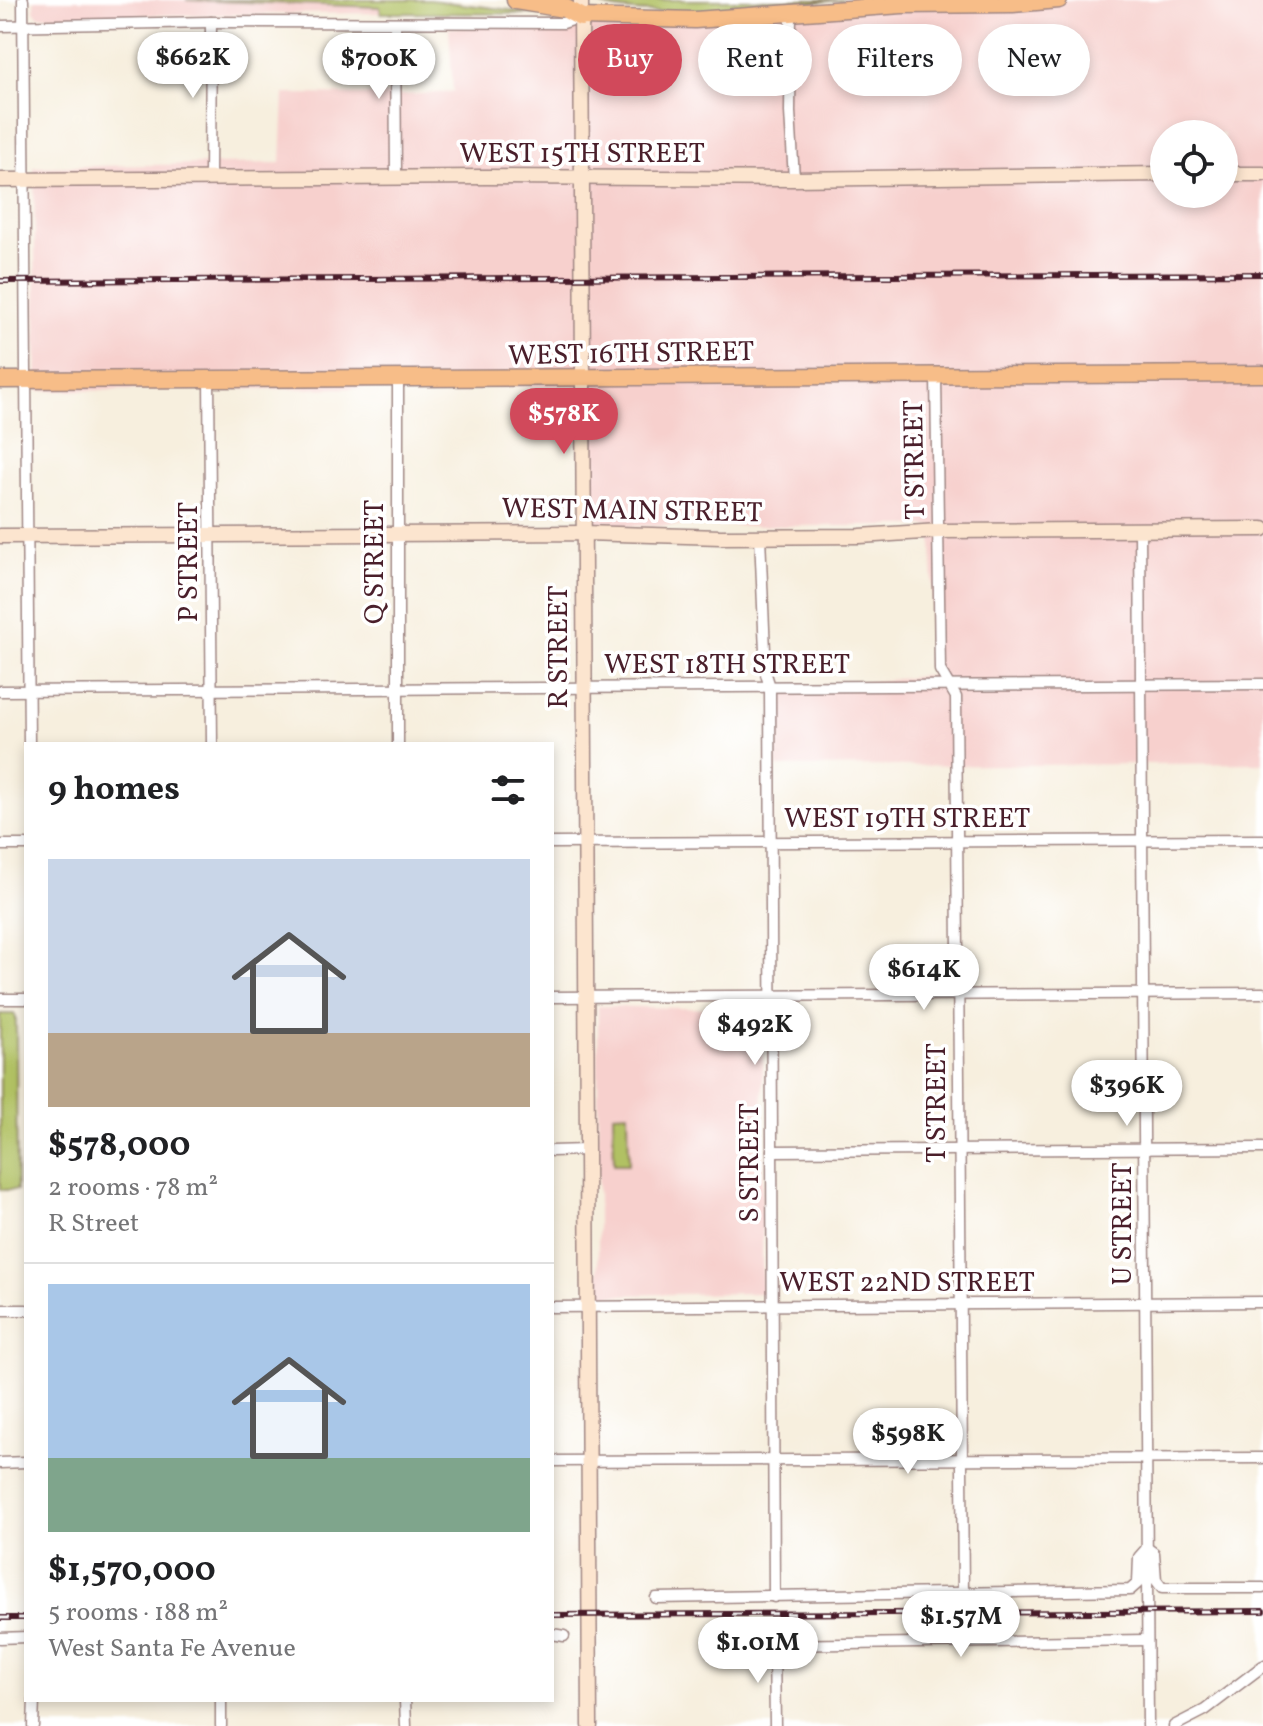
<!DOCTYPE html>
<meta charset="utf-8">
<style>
body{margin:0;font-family:Vollkorn,serif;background:#f6f6f6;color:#202124;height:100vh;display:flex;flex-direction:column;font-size:30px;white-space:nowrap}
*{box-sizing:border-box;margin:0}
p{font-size:26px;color:#757577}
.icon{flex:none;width:44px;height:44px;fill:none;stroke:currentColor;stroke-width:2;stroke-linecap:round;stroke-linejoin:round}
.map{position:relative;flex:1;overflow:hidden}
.details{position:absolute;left:24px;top:742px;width:530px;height:960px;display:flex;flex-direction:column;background:#fff;border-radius:0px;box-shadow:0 4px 12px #0003}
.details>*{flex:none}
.hud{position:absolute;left:578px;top:24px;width:564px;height:72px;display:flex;gap:16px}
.buttons{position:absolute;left:1150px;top:120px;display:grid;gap:16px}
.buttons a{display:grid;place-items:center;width:88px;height:88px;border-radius:50%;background:#fff;box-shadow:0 4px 12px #0003;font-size:40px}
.price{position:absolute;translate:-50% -68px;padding:0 18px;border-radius:28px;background:#fff;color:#222;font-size:26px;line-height:52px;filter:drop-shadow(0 2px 4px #0008)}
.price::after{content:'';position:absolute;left:50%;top:48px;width:24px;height:18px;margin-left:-12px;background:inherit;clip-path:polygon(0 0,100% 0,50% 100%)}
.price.active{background:#d1495b;color:#fff}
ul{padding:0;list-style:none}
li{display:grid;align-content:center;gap:16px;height:424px;padding:0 24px}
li+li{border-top:2px solid #e0e0e0}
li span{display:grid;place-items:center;height:248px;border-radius:0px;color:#555}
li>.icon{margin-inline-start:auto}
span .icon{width:144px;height:144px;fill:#fffc;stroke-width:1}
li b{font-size:34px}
h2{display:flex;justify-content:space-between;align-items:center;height:96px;padding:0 24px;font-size:34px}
.chip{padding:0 28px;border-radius:36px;background:#fff;box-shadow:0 4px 12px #0003;font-size:28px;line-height:72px}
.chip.active{background:#d1495b;color:#fff}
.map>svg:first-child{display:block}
.built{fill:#f7d0cd;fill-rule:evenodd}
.green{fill:#b1c164;stroke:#7e7048;stroke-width:2}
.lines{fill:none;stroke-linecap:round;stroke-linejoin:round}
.street-casing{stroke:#a08784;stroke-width:13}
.secondary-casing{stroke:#a08784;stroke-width:17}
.primary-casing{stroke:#a08784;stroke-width:19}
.highway-casing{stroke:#a08784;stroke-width:21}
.street{stroke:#fff;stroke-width:10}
.secondary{stroke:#fce5cf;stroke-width:14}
.primary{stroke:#f7bd88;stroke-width:16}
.highway{stroke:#f7bd88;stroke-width:18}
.rail-casing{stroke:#4a1f2b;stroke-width:6}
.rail{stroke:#fff;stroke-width:3;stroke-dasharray:9;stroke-linecap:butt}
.labels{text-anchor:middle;stroke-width:7;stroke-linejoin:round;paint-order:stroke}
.street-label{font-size:28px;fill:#4a1f2b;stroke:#fff}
</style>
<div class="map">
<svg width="1263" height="1726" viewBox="0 0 1263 1726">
<rect width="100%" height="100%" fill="#fff"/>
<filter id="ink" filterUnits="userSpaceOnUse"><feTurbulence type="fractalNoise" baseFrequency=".0125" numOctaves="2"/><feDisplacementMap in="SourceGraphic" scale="16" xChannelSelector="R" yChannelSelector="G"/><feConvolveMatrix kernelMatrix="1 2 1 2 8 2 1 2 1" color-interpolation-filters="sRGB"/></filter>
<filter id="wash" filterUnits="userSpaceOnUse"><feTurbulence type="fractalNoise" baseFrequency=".006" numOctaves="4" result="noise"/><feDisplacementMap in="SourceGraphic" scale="32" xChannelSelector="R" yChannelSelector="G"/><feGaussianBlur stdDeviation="1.8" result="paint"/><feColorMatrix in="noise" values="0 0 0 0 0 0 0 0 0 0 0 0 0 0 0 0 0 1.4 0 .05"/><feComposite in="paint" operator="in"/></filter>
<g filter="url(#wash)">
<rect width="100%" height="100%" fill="#f7efde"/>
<g class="built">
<path d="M34 0H186L381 7V13L38 16 34 11Z"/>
<path d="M932 0H1263V763L777 767 776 692 934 675 932 526H589L575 386 37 391 34 167 281 163 284 94 403 95 453 92 449 28 602 24ZM1164 134H1224V194H1164Z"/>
<path d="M598 1006 763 1010 762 1293 598 1295Z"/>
</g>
<g class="green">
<path d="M186 0H430L542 14 381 13 380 7Z"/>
<path d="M598 0H844C796 3 636 23 599 4Z"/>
<path d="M0 1014H14L16 1017 17 1190H0Z"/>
<path d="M628 1113 629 1164H614L613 1114Z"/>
</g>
</g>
<g filter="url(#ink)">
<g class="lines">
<defs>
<g id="street">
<path d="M23 0 29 744"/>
<path d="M791 12 790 112 794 179"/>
<path d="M395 23 396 178"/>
<path d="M0 26 211 22 563 23 581 17"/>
<path d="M210 179 211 22"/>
<path d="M936 376 940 670 956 697 963 1595"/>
<path d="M209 379 212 744"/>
<path d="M398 379V744"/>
<path d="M1140 530 1148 1726"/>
<path d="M760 537 766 674 770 687 774 1597"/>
<path d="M0 691 1263 684"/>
<path d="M552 843 1263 840"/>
<path d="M0 845H26"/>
<path d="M552 997 1263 993"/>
<path d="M0 999H26"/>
<path d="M552 1151 586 1150"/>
<path d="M772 1151 1263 1148"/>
<path d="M552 1307 1263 1302"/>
<path d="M0 1310H26"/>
<path d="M552 1461 1263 1458"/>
<path d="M0 1463 26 1462"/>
<path d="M656 1598 1130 1590 1138 1583 1139 1557 1147 1548 1154 1553 1156 1580 1162 1588H1263"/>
<path d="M552 1634 564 1636"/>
<path d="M0 1638 26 1637"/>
<path d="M221 1700V1726"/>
<path d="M405 1700 406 1726"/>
<path d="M33 1726 34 1700"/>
<path d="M775 1726 774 1645 1147 1640"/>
<path d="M1174 1726 1205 1710 1263 1666"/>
</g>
<g id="secondary">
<path d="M581 0 590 1726"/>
<path d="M1224 174H1263"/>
<path d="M0 180 487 177 794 179 1164 174"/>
<path d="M0 536 583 533 721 537 860 536 939 531 1263 529"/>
</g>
<g id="primary">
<path d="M581 17 695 20 902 5 1013 4 1059 0"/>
<path d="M0 380 1263 374"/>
</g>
<path id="highway" d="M516 0 564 8 581 17"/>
</defs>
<use href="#street" class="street-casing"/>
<use href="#secondary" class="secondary-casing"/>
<use href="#primary" class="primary-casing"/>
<use href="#highway" class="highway-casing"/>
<use href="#street" class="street"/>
<use href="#secondary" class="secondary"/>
<use href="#primary" class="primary"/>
<use href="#highway" class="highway"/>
<defs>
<g id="rail">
<path d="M0 281 1263 274"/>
<path d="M552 1615 1263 1611"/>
<path d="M0 1618H26"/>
</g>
</defs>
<use href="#rail" class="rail-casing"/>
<use href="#rail" class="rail"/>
</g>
</g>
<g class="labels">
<g class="street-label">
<text x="582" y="162">WEST 15TH STREET</text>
<text transform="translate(631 352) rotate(-1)" y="10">WEST 16TH STREET</text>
<text transform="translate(913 460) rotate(-91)" y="10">T STREET</text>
<text transform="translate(632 509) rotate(1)" y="10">WEST MAIN STREET</text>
<text transform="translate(187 562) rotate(-90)" y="10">P STREET</text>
<text transform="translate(373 562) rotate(-90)" y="10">Q STREET</text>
<text transform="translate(557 647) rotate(-90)" y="10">R STREET</text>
<text x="727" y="673">WEST 18TH STREET</text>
<text x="907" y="827">WEST 19TH STREET</text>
<text transform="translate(935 1103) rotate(-90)" y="10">T STREET</text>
<text transform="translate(748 1163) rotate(-90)" y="10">S STREET</text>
<text transform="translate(1121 1224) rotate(-90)" y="10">U STREET</text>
<text x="907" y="1291">WEST 22ND STREET</text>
</g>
</g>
</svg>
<div class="buttons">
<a><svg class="icon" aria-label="locate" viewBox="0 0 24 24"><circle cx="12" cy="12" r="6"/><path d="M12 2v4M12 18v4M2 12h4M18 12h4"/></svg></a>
</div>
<b class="price" style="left:193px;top:100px">$662K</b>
<b class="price" style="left:379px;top:101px">$700K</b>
<b class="price active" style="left:564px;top:456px">$578K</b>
<b class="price" style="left:924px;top:1012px">$614K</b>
<b class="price" style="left:755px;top:1067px">$492K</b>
<b class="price" style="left:1127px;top:1128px">$396K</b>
<b class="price" style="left:908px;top:1476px">$598K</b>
<b class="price" style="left:961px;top:1659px">$1.57M</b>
<b class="price" style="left:758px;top:1685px">$1.01M</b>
<div class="hud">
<a class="chip active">Buy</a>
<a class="chip">Rent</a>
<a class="chip">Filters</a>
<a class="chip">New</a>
</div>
<section class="details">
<h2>9 homes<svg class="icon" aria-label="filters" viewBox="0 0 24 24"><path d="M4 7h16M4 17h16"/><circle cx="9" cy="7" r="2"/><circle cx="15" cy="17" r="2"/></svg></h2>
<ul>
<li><span style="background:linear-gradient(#c9d6e8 70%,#b9a48a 0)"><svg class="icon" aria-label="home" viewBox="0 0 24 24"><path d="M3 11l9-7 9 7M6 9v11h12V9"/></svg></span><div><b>$578,000</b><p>2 rooms · 78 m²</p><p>R Street</p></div></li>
<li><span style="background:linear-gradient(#a9c7e8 70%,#7fa58c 0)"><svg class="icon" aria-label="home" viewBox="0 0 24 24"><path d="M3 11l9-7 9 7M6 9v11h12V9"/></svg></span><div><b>$1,570,000</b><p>5 rooms · 188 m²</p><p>West Santa Fe Avenue</p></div></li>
</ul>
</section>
</div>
